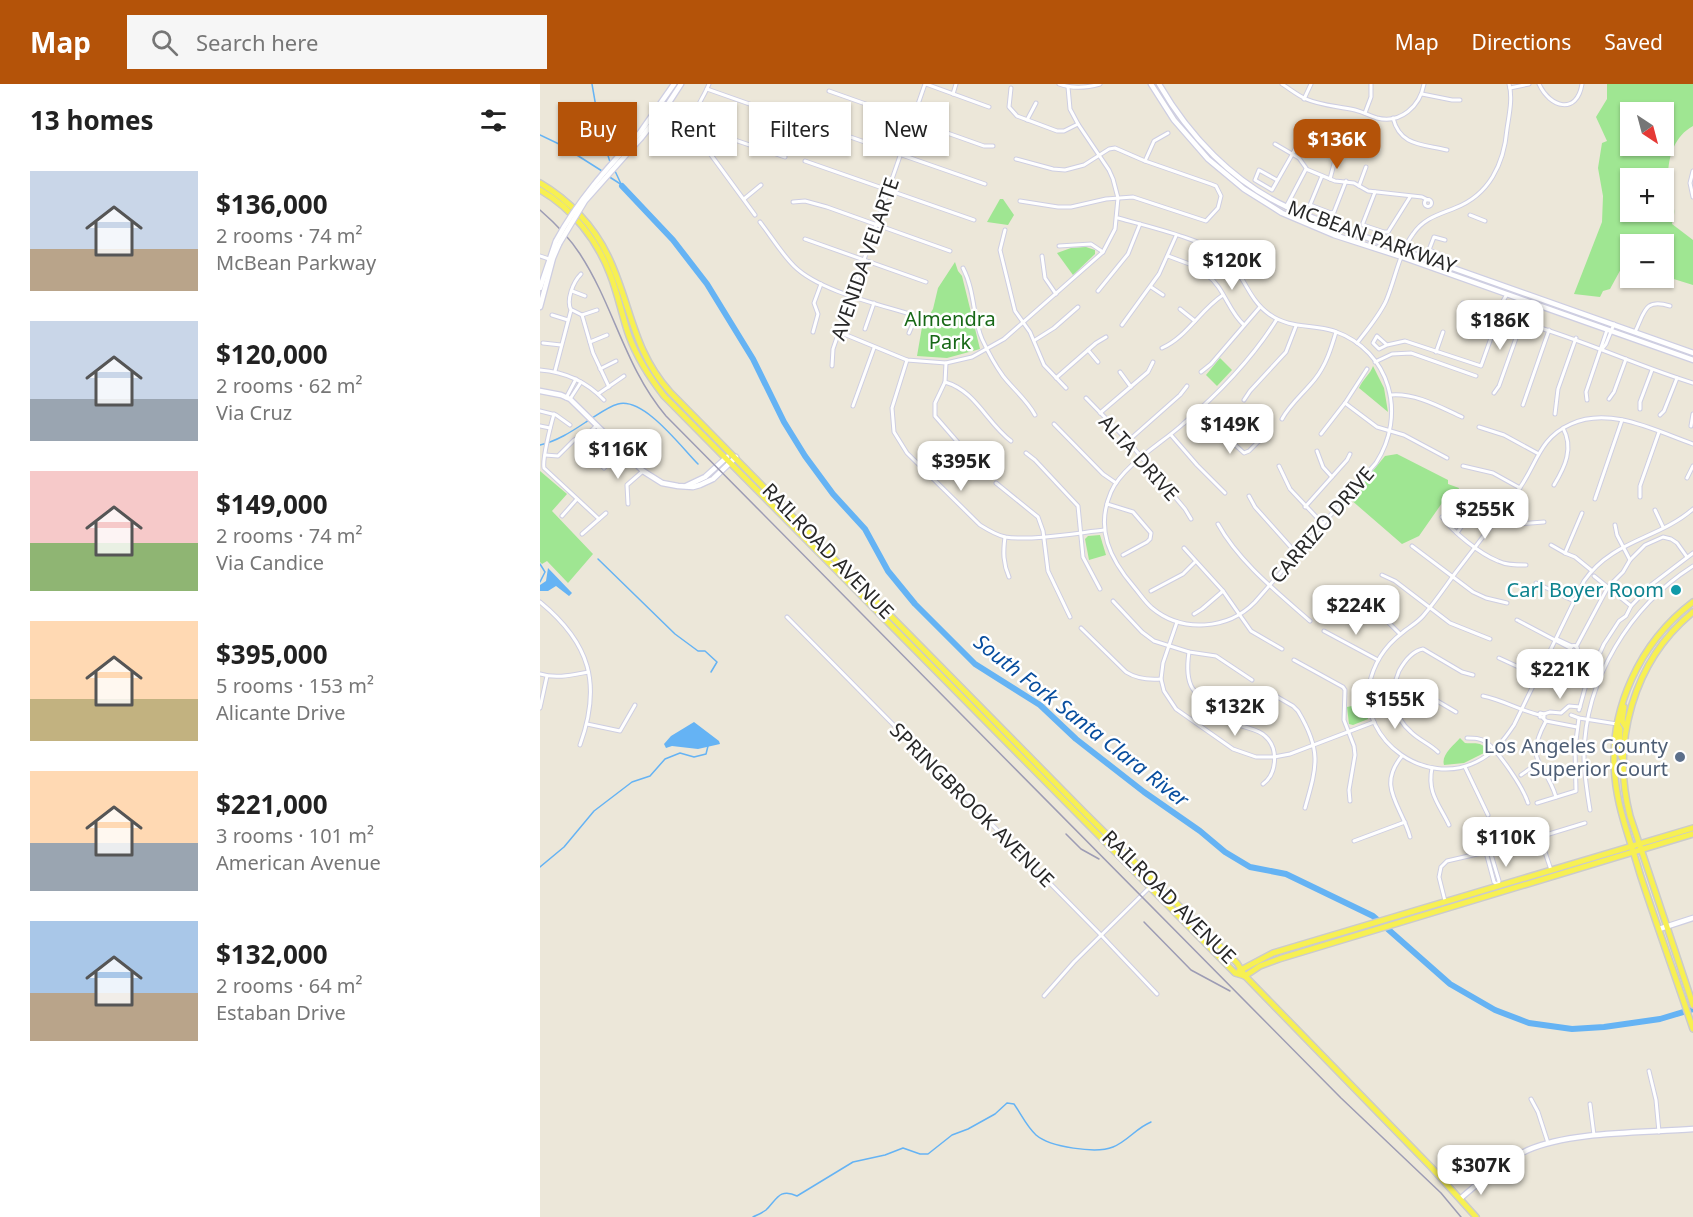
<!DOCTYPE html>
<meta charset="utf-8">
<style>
body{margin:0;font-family:"Noto Sans",sans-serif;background:#f6f6f6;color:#222;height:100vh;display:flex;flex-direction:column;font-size:22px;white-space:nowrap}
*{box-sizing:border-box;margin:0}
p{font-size:20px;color:#767676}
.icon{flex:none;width:33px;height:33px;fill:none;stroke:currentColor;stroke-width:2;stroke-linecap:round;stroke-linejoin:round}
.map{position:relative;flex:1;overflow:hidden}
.panel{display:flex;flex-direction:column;background:#fff;width:540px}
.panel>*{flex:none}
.guide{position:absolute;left:18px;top:18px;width:570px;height:54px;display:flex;gap:12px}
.needle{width:39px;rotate:144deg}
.tools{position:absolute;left:1080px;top:18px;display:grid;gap:12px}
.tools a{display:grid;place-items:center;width:54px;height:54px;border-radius:0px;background:#fff;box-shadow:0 2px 4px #0004;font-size:30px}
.price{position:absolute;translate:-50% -51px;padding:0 14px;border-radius:12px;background:#fff;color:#222;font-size:20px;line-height:39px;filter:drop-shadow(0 2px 3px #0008)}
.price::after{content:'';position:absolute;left:50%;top:36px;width:18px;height:14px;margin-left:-9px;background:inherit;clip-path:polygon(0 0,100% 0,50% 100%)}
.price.selected{background:#b45309;color:#fff}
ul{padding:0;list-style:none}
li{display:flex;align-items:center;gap:18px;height:150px;padding:0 30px}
li span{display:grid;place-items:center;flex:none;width:168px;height:120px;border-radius:0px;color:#555}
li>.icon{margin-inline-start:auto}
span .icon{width:72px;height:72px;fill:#fffc;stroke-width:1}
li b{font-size:26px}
h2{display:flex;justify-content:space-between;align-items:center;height:72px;padding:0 30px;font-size:26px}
.chip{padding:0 21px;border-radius:0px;background:#fff;box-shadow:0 2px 4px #0004;font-size:21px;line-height:54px}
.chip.selected{background:#b45309;color:#fff}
header{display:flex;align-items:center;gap:36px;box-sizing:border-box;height:84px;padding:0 30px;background:#b45309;color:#fff}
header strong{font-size:28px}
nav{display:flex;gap:33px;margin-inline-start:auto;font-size:21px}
.search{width:420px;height:54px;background:#f6f6f6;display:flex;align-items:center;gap:15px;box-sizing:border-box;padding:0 21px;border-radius:0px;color:#767676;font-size:22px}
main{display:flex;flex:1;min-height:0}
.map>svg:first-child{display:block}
.green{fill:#9fe692;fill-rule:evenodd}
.water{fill:#65b3f4}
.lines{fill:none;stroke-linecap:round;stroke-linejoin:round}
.stream{stroke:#65b3f4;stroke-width:1.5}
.river{stroke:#65b3f4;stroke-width:6}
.street-casing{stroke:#cecee2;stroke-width:5}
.secondary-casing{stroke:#cecee2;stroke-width:7}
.primary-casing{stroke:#cbcbcb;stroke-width:8}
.street{stroke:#fff;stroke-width:3}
.secondary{stroke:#fff;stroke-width:4.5}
.primary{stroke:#f7f052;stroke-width:5}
.rail{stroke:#9d9cb4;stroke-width:1.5}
.secondary-bridge-casing{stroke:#cecee2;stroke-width:7;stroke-linecap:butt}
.secondary-bridge{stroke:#fff;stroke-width:4.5}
.culture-dot{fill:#0f9aa8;stroke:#fff;stroke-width:2}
.service-dot{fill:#5c6f8a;stroke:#fff;stroke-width:2}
.labels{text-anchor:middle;stroke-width:5;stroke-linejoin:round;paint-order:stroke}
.street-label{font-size:20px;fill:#282828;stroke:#fff}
.park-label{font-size:20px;fill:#176816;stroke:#fff}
.culture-label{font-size:20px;fill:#0d838f;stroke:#fff;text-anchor:end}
.service-label{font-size:20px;fill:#4e5e75;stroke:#fff;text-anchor:end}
.water-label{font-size:21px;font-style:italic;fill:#074d9e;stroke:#fff}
</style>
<header>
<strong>Map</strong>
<div class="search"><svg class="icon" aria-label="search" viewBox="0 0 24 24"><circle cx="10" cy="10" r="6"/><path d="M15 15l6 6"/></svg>Search here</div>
<nav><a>Map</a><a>Directions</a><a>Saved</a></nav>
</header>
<main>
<section class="panel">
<h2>13 homes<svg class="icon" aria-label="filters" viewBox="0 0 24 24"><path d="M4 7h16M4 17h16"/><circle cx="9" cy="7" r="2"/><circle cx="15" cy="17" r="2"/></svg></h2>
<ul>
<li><span style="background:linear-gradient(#c9d6e8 65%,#b9a48a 0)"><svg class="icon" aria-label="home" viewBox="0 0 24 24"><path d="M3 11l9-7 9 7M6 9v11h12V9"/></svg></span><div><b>$136,000</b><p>2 rooms · 74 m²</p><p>McBean Parkway</p></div></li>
<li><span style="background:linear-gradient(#c9d6e8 65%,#9aa5b1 0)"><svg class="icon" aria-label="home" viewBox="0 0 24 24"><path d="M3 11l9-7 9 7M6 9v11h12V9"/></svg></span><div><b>$120,000</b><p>2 rooms · 62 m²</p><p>Via Cruz</p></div></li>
<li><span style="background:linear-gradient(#f6c9c9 60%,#8fb573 0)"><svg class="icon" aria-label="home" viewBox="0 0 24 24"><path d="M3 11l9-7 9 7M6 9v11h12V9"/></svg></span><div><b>$149,000</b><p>2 rooms · 74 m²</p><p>Via Candice</p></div></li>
<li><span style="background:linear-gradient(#ffd9b3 65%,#c2b280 0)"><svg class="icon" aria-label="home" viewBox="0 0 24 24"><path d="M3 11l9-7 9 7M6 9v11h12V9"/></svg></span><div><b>$395,000</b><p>5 rooms · 153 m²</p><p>Alicante Drive</p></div></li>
<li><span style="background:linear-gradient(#ffd9b3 60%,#9aa5b1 0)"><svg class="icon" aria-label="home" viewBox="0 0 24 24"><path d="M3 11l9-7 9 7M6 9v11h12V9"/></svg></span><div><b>$221,000</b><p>3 rooms · 101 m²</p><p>American Avenue</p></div></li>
<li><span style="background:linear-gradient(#a9c7e8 60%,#b9a48a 0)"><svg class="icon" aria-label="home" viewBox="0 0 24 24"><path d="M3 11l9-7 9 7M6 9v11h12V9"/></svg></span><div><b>$132,000</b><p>2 rooms · 64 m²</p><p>Estaban Drive</p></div></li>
</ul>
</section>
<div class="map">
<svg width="1153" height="1133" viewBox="0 0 1153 1133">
<rect width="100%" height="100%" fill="#ece7d9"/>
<g class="green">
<path d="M1067 0H1153V42C1129 55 1125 86 1130 111 1131 116 1134 121 1134 125 1135 130 1133 135 1132 140L1153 156V201L1124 192V160H1090V182L1084 181 1082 183 1070 205 1063 207 1060 213 1034 210 1062 138 1063 112 1058 84 1062 59 1067 57 1056 33 1067 15ZM1090 28H1124V62H1090ZM1090 94H1124V128H1090Z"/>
<path d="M460 115H463L474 131 468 141 447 138Z"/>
<path d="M546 163 555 166V170L533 191 517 169 531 164Z"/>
<path d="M415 178 418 187 422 192 440 265 407 274 377 272 382 243 393 225 398 204Z"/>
<path d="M680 274 692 286 677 302 666 291Z"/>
<path d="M833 282 844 304 848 328 819 304C823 295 831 289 833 282Z"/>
<path d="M857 370 908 396V400L919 404 918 408 909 409 879 452 862 460 810 415 845 372Z"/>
<path d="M0 387 27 410 12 427 53 470 28 499 7 477 2 480 0 478Z"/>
<path d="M560 451 566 471 549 476 545 455 548 452Z"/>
<path d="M826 619 828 635 813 641 809 640 807 623Z"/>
<path d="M920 654 925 659C934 660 939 657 946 664V668L924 679 904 681C901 671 913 662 920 654Z"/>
</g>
<g class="water">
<path d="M8 484 32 509 29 512 16 502 8 507H0V501L6 497Z"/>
<path d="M154 638 179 657 180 660 158 665 132 662 126 664 124 660 131 652Z"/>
</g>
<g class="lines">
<g class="stream">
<path d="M52 0 60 46 70 78"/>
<path d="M0 51 21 61 62 87"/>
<path d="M75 87 82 102"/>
<path d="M68 92 82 101"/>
<path d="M0 361C17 357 31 348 46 338 56 332 67 323 78 320 104 313 141 363 158 380"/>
<path d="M58 475 135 550 158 567H165L177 578 171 588"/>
<path d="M0 480 5 488 0 498"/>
<path d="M0 783 24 763 54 727 92 698 110 692 125 675 140 669 154 673 166 670 168 662"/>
<path d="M213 1133C217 1131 222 1129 226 1126 236 1117 239 1103 257 1112L313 1078 345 1071 363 1064 380 1070H388L412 1051 428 1045 455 1030 467 1019 474 1020C481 1030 487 1043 496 1051 510 1063 556 1070 573 1063 588 1057 596 1044 611 1038"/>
</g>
<path class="river" d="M82 102 133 156 167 200 213 275 244 338 265 372 293 410 325 445 348 487 375 520 435 580 500 621 536 655 604 708 660 747 685 768 710 783 746 790 833 832 910 900 955 926 989 939 1032 945 1064 943 1120 935 1153 925"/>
<defs>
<g id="street">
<path d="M169 0C162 18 149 29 155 49L215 131"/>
<path d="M386 0 449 23"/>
<path d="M519 0C533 5 546 4 560 0"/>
<path d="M742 0C750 5 757 11 766 15 782 22 799 22 815 26 823 28 830 32 837 34 861 40 880 22 884 0"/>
<path d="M999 0C1010 24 1037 31 1042 0"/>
<path d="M471 4 469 23 477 32 517 47H524L538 40"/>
<path d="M970 4 989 0"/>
<path d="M167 5 255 36"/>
<path d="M289 7 444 62H453"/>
<path d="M413 10 416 0"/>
<path d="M882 10 912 16H920"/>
<path d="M764 15 771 0"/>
<path d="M825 29 831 13V0"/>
<path d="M853 34C860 62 882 60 907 66"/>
<path d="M487 36 496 19"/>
<path d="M276 41 445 100"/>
<path d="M735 60 759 74 766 84"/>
<path d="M163 61 177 51 183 52 245 73"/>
<path d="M476 75 513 85 525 86 544 81 569 65 575 64 605 77 671 100 676 102 681 112 678 124 666 137 593 113 566 115 531 123H518L480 117"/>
<path d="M265 77 434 136"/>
<path d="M605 77 614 57 628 49"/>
<path d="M1153 87 1150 99 1153 113"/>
<path d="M782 92 770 121 791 129 794 128 806 97"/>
<path d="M737 96 719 86 715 96 732 106 761 55 798 65 790 95"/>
<path d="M819 102 826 83"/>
<path d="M835 108 823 139V141L844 148H848L870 113"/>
<path d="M204 115 221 101"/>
<circle cx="888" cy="119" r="3.5"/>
<path d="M253 118 265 117 287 123 410 167"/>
<path d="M746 123 766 85 795 97 814 99 828 107 882 113 888 116"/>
<path d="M930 131 945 137"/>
<path d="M578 134C603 141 671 157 688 175 704 192 709 216 729 230 749 245 772 240 794 247 851 267 867 331 836 379L715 518C688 546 642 549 612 524 605 518 600 510 594 503 570 475 555 445 571 408 583 381 621 360 643 340 678 310 712 275 737 235"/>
<path d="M220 138C231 152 241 169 254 182 279 207 338 220 373 231L375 235 369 249"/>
<path d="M465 146 460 166 475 227 490 248 504 281 526 304"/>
<path d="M265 155 386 198"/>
<path d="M519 162 551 160 563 168"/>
<path d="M899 170 889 166 894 153 905 156"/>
<path d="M0 172 9 175"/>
<path d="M502 172 505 194 516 210"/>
<path d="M628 172 652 181"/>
<path d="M423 184C435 207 433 235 442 255 448 268 455 281 463 292 473 305 487 316 495 331"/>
<path d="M667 191C684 203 688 227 704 241"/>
<path d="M611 203 623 211"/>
<path d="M32 207 45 212"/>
<path d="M558 207 588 170 600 140"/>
<path d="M640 225 655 237"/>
<path d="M32 226 42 231 53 269 69 303"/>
<path d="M12 231 28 236"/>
<path d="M42 231 57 226"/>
<path d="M952 237 967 210"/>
<path d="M582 241 619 190 636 152"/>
<path d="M325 245 334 219"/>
<path d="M273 248 278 230 274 219 281 200"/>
<path d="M299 248 367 276 406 279 432 273 464 255 563 168 575 145 578 114 573 95 569 86 538 40 530 25 528 3"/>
<path d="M1095 248C1105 228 1104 214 1130 222"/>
<path d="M495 256 514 244 538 223"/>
<path d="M50 258 67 251"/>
<path d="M3 259 21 261"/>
<path d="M817 259C827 246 839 232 846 217 855 196 859 169 873 150 884 134 898 131 915 124 949 111 964 80 967 45 969 31 973 14 969 0"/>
<path d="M847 261 837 252 833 259 839 265 847 261 865 257 941 282 956 240 933 223 923 219"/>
<path d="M622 264C647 253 660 226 683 211"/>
<path d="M1062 265 1066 260 1074 240"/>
<path d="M548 266 558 278"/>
<path d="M896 268 903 248"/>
<path d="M367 276 352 324 354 348 367 369 440 441C448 446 456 451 465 453 491 457 537 449 564 446"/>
<path d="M835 278 852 270 871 269 936 292"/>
<path d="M406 279 405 298 395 319V332L442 386"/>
<path d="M292 282 293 265 385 0"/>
<path d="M60 285 76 277"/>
<path d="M0 286C26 288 46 297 64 316"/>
<path d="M15 287 31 226C26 216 33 198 41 190"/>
<path d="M580 288 591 303"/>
<path d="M661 288 671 280 720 223"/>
<path d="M516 294 556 259 566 253"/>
<path d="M405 298C436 307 446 338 471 357"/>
<path d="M954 309 959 302 980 243 987 240C1044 256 1097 282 1153 299"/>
<path d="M58 310 84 292"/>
<path d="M851 311C876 309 900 323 922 333"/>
<path d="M26 314 36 295"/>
<path d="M546 314 588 357 645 425 651 435"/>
<path d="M30 315 41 298"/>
<path d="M1069 315 1074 308 1086 275"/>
<path d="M704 316 710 307 746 268 756 242"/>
<path d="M1047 316 1046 308 1067 246"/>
<path d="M805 319 837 343 864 351 907 374"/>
<path d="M983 321 1009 246"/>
<path d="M313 322 334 264"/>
<path d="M1100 325V318L1112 286"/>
<path d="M0 327 16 331 30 341"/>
<path d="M658 327 704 369 709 367 726 350"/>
<path d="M560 329 608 288 613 278"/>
<path d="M14 330C11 340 2 376 4 384L59 435"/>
<path d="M1015 330 1018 305 1036 254"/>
<path d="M1120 331 1124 327 1137 294"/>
<path d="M742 335C750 320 764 309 775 295 786 281 791 265 796 248"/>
<path d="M514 340 563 390 576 399"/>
<path d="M0 342 10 344"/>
<path d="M1151 342 1153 330"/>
<path d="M939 343 964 351 997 369"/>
<path d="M781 350 805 319 827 285"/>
<path d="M631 351 657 381 685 409"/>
<path d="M588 357 640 311 647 302"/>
<path d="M1153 360C1116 347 1070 322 1031 340 999 354 997 380 979 405 958 433 937 461 916 488 905 503 895 518 883 532 877 539 869 543 862 549 845 562 833 581 829 602 821 658 886 703 936 678 953 670 964 656 974 641L1044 497C1072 456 1119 455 1153 425"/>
<path d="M777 367 783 383 792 393"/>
<path d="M486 369 495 376 538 422 543 473 560 505"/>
<path d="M5 371 18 372 34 356 50 348 57 341"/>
<path d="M53 373 64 384 81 367"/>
<path d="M739 382 750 405 783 440"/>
<path d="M923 382 953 389 980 404"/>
<path d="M1147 394 1153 382"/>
<path d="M456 399 498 433 503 447 508 487 530 533"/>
<path d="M1014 401C1025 383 1034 364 1023 344"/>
<path d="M709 412 715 423 757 470"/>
<path d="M1100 413V402L1119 348"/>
<path d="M1055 415 1082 336"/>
<path d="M88 420 87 401 103 387"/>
<path d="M567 420 593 428 611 449 610 455 607 458 583 471"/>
<path d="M765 423 807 376 810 370"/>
<path d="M1115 426 1123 443"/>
<path d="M960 430 977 440 1004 438"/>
<path d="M22 432 37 415"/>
<path d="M902 433C913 448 940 470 958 477 966 481 976 481 986 481"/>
<path d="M678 440C699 478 737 508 770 537"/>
<path d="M1075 441 1077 451 1090 476"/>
<path d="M917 449 936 421"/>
<path d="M42 450 66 429"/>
<path d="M465 453C463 468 463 479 469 493"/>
<path d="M1011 461 1025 469 1042 429"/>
<path d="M872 462 933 508 946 514 967 519"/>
<path d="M644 464 683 507 711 547 742 565"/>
<path d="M1025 469 1035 473 1051 486"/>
<path d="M842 491 855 497 910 539 950 555"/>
<path d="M1054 492 1091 522"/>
<path d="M996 499 1034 517"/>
<path d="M611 507 643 490 655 478"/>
<path d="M573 517 602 548 614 557 649 568 676 572 712 596"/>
<path d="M0 518C50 559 62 600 40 661"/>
<path d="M814 520 846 536 860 550"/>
<path d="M654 530 662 525 683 507"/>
<path d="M247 533 561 851 617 910"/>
<path d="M977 536 1030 564"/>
<path d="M637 538 623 579 621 595 624 607 636 625 693 665 716 673H734L750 670 834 638"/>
<path d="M541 544 586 588C597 595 608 596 621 595"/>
<path d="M784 547 838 576"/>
<path d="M1017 555 1032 562"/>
<circle cx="1034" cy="565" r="3.5"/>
<path d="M1036 563 1068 503 1083 488 1090 476 1105 461 1123 453 1131 455 1137 459 1147 473"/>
<path d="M649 568C643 609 657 611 688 630"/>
<path d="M1033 568 1027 581 1030 590 1047 597"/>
<path d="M959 574 998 592"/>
<path d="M754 576 803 603 805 606 804 636 814 662 815 671 809 706 810 717"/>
<path d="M0 590C16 595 32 591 48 588"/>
<path d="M829 602 877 608 887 611 916 628"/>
<path d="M727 607 753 622 758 627C782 667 777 682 765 724"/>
<path d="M943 612C963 616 981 627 1000 631"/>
<path d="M0 624 7 592"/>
<path d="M1039 626 1047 597 1064 560 1079 537 1086 532 1091 522 1111 501 1153 469"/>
<path d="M1000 629 1004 630V633H1000Z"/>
<path d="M1004 630 1010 628 1021 629 1029 622 1040 623"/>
<path d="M1031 631 1039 634 1077 640"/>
<path d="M1003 634 1006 637 1037 643"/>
<path d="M1006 637C983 680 1005 676 1016 713"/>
<path d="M47 640 80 647 95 621"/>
<path d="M702 642C710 645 719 646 725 652 739 664 737 690 723 700"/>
<path d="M927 654C934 654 940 654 946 658 959 668 983 703 988 719"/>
<path d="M898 668C890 660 879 656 871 648 853 633 850 608 859 587 864 578 872 567 883 565L922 588 933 591"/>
<path d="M862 672C836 703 862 722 870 753"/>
<path d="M925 683 948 731"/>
<path d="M892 684C887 709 899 720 909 741"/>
<path d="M981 691 998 679"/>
<path d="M997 719 1036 707 1035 664 1039 634"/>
<path d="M1050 726C1047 708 1044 689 1044 671 1045 595 1090 522 1153 482"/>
<path d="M996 754 1045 739"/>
<path d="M814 757 865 738"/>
<path d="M950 767 959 797 958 801"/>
<path d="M946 768 954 798 958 801"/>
<path d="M905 817 899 793 901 783 907 777 946 768 982 753H991L1002 759 1011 786"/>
<path d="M504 912 534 878 610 803"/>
<path d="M1109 987 1116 1016 1119 1048"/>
<path d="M991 1015 998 1028 1008 1059"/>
<path d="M1050 1020 1054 1051"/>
</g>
<g id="secondary">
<path d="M611 0 634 36 668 75 704 105 742 129 794 151 862 173 1153 276"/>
<path d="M619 0C649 52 693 98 747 123 763 130 779 136 794 142L1153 269"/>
<path d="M99 50 134 0"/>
<path d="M101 54 128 20 141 0"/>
<path d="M0 204 16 157"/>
<path d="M0 223 13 174 19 160"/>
<path d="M0 307 21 311 30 315 103 387 122 399 138 402 153 403 160 401 173 395 196 373"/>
<path d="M146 402 165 393 187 373"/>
<path d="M1119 845 1153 834"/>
<path d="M921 1114C942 1096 962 1078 988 1066 1031 1047 1105 1049 1153 1045"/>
</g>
<g id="primary">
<path d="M0 99C29 116 54 142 68 172 91 219 92 266 130 308L545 729 697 879 705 892 891 1083 936 1133"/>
<path d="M0 106C32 124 57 156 70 190 78 210 82 232 89 252 97 274 110 294 124 312L695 889 705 892"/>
<path d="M1153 518C1100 558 1068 626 1075 693 1078 727 1091 758 1100 790 1117 842 1136 894 1153 945"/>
<path d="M1153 528C1093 577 1071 659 1090 732L1153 921"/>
<path d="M1084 623 1082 637 1086 643"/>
<path d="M1077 640 1080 645 1079 667 1082 674"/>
<path d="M699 887 733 869 1153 744"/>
<path d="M705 892 720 882 739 875 1153 750"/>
</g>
</defs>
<use href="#street" class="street-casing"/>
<use href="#secondary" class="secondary-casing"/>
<use href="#primary" class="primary-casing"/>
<use href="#street" class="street"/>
<use href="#secondary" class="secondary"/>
<use href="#primary" class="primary"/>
<g class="rail">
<path d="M0 126C15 139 29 153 40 170 74 222 85 284 126 332L801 1014 901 1109 921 1133"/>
<path d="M526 750 541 765 559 775"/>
<path d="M604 838 651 886 690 907"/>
</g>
<defs>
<g id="secondary-bridge">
<path d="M16 157C38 116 67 84 99 50"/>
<path d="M19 160 45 117 101 54"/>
</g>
</defs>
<use href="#secondary-bridge" class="secondary-bridge-casing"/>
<use href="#secondary-bridge" class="secondary-bridge"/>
</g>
<circle class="culture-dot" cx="1136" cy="506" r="6"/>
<circle class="service-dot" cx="1140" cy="673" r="6"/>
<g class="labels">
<g class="street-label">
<text transform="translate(832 153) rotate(20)" y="7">MCBEAN PARKWAY</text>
<text transform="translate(325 175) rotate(-71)" y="7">AVENIDA VELARTE</text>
<text transform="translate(599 374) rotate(48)" y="7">ALTA DRIVE</text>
<text transform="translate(782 441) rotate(-49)" y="7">CARRIZO DRIVE</text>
<text transform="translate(288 467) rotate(46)" y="7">RAILROAD AVENUE</text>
<text transform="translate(432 721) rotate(45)" y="7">SPRINGBROOK AVENUE</text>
<text transform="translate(629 813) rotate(45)" y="7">RAILROAD AVENUE</text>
</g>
<g class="park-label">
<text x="410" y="242">Almendra<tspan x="410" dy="23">Park</tspan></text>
</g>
<g class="culture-label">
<text x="1124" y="513">Carl Boyer Room</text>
</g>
<g class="service-label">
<text x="1128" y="669">Los Angeles County<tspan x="1128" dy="23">Superior Court</tspan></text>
</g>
<g class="water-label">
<text transform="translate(541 637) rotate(38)" y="7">South Fork Santa Clara River</text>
</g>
</g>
</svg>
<div class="tools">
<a><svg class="needle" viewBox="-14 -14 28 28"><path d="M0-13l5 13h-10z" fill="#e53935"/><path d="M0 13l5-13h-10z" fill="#767676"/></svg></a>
<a>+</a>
<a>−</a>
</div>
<b class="price selected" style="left:797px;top:86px">$136K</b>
<b class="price" style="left:692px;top:207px">$120K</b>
<b class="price" style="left:960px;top:267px">$186K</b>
<b class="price" style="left:690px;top:371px">$149K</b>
<b class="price" style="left:78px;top:396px">$116K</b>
<b class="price" style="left:421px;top:408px">$395K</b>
<b class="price" style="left:945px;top:456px">$255K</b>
<b class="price" style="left:816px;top:552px">$224K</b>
<b class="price" style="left:1020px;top:616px">$221K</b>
<b class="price" style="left:855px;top:646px">$155K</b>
<b class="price" style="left:695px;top:653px">$132K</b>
<b class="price" style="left:966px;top:784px">$110K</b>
<b class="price" style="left:941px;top:1112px">$307K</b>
<div class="guide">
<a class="chip selected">Buy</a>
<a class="chip">Rent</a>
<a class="chip">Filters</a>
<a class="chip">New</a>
</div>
</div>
</main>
